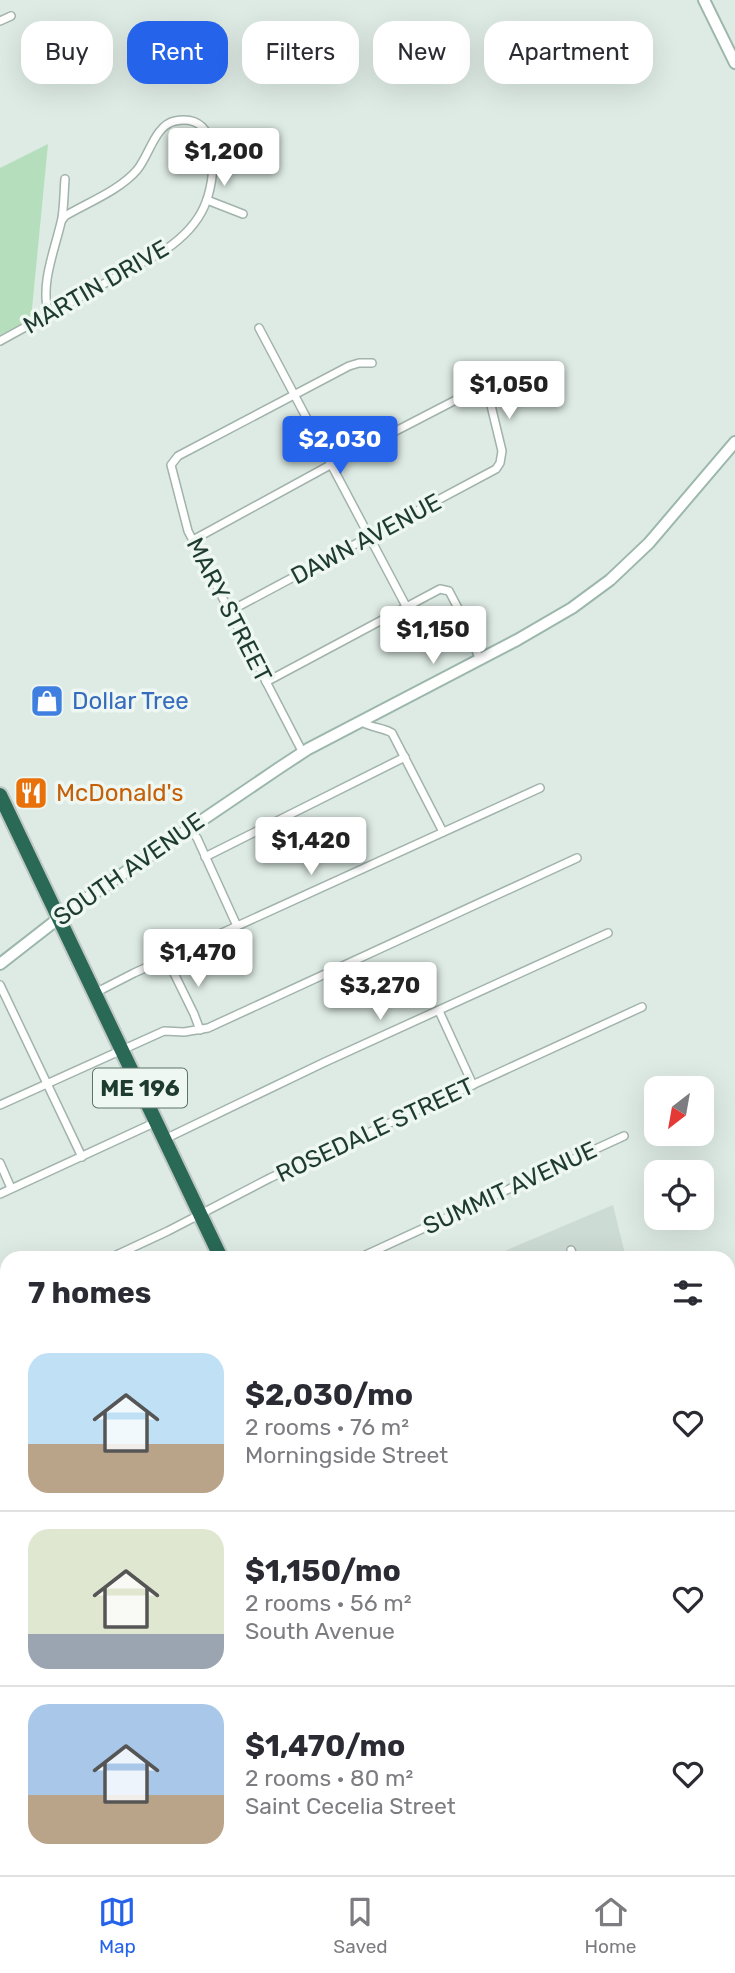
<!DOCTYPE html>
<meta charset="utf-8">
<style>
body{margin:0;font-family:Rubik,sans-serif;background:#f2f2f3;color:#2b2b33;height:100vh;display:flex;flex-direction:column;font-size:26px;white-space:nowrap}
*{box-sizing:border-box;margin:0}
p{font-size:23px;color:#7c7c81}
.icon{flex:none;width:38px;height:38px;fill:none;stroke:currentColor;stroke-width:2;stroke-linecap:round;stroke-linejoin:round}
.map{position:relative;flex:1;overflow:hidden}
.details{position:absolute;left:0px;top:1251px;width:735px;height:625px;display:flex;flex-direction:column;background:#fff;border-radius:21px 21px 0 0;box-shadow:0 7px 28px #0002}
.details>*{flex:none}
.guide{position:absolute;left:21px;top:21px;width:693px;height:63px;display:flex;gap:14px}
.needle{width:46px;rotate:211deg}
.buttons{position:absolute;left:644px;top:1076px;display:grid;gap:14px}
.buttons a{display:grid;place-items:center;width:70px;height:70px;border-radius:14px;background:#fff;box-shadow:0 7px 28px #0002;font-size:35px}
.price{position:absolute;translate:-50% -60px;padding:0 16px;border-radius:7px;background:#fff;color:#222;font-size:23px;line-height:46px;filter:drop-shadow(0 2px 4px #0008)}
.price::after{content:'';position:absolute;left:50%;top:42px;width:21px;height:16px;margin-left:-10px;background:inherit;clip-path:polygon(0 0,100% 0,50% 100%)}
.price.active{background:#2563eb;color:#fff}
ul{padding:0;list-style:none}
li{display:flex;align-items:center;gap:21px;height:175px;padding:0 28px}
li+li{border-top:2px solid #e1e1e2}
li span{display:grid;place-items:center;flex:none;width:196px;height:140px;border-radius:21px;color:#555}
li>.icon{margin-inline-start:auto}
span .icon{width:84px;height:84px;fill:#fffc;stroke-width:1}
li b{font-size:30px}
h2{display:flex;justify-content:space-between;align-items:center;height:84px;padding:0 28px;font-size:30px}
.tag{padding:0 24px;border-radius:21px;background:#fff;box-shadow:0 7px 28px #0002;font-size:24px;line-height:63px}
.tag.active{background:#2563eb;color:#fff}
.tabs{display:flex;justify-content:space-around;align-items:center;height:98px;border-top:2px solid #e1e1e2;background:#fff;font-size:19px;color:#7c7c81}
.tabs a{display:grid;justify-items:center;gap:4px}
.tabs .active{color:#2563eb}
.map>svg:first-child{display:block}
.built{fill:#ccdbd3}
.green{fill:#b5debc}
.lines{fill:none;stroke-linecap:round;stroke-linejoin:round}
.street-casing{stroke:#a1b3ab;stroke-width:10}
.secondary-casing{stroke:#9cb7ab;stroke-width:14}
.highway-casing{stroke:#c0c8c5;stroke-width:18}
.street{stroke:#fff;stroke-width:7}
.secondary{stroke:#fff;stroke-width:10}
.highway{stroke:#296956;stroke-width:14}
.labels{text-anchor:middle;stroke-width:7;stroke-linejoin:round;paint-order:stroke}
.shield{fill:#eef7f2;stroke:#5c736b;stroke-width:2}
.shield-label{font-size:23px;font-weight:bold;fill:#1e3b31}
.street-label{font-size:24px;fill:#1e3b31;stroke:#eef7f2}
.shop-label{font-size:24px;fill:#366cbe;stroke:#eef7f2;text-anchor:start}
.food-label{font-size:24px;fill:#c56008;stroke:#eef7f2;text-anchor:start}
</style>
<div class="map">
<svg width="735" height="1875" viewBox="0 0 735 1875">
<rect width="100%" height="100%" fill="#deebe4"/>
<g class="built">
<path d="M613 1205 626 1258H488Z"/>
<path d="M7 1444V1783L0 1786V1447Z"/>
</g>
<path class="green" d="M48 144 31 319 0 335V168Z"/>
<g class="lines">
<defs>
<g id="street">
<path d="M0 21 11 16"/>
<path d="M207 200 243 214"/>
<path d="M49 314C39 285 56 247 62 218 64 205 64 192 65 179"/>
<path d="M259 328 406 606"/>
<path d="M0 341 165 250C181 239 196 225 204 207 216 181 224 111 175 121 155 125 149 156 137 170 120 190 87 203 65 216L62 220"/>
<path d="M193 540 332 464 477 389 484 388 488 393 502 451 500 463 496 469 230 611"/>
<path d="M266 682 440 589 449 591 460 612 480 660"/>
<path d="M360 721C370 728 382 727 392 733L443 832"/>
<path d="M303 753 188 531 171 465 178 456 349 366 359 363H372"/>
<path d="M189 828 197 838 237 926"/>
<path d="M205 857 405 757"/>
<path d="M167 959 194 1014 200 1030"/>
<path d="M0 985 82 1157"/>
<path d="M95 993 134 973 540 788"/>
<path d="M439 1011 473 1085"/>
<path d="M0 1105 164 1031 184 1032 208 1028 577 858"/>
<path d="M165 1139 325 1062 608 933"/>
<path d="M0 1163 11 1188"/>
<path d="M0 1194 156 1122"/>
<path d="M571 1250 574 1258"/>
<path d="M110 1258 168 1231 270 1178 642 1007"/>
<path d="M359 1258 624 1136"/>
<path d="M0 1305 7 1302"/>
<path d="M0 1421 7 1418"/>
<path d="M728 1749 735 1772"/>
<path d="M164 1869 166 1875"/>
<path d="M395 1869 398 1875"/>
<path d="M443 1869 446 1875"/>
<path d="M572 1869 581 1875"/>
<path d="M645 1869 649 1875"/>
<path d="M26 1875 39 1869"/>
<path d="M218 1875 231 1869"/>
</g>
<g id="secondary">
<path d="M704 0 735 63"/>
<path d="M0 964 68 911 279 768 308 749 517 640 572 608 610 580 649 543 735 442"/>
<path d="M0 1626 7 1623"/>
</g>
<g id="highway">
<path d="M0 795 221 1258"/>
<path d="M503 1869 506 1875"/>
</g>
</defs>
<use href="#street" class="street-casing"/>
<use href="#secondary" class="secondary-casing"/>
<use href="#highway" class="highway-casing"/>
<use href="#street" class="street"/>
<use href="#secondary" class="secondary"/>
<use href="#highway" class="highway"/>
</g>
<defs>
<symbol id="shop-square" viewBox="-11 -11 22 22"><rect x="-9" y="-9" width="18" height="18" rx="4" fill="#3f7fe0" stroke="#eef7f2"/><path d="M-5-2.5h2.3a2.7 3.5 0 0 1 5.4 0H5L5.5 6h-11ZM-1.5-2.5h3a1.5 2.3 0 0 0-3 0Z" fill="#fff"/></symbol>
<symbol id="restaurant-square" viewBox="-11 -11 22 22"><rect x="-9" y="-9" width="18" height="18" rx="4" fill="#e8710a" stroke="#eef7f2"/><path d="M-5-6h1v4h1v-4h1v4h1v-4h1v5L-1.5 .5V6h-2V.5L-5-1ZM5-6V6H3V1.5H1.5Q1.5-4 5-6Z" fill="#fff"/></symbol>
</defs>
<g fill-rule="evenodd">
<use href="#shop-square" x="28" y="682" width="38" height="38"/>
<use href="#restaurant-square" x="12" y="774" width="38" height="38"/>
</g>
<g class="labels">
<rect class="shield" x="93" y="1068.5" width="94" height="39" rx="5"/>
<g class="shield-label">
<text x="140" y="1096">ME 196</text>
</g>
<g class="street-label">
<text transform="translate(96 287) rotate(-30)" y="8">MARTIN DRIVE</text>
<text transform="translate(366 539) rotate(-28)" y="8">DAWN AVENUE</text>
<text transform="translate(229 610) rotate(63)" y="8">MARY STREET</text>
<text transform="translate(129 869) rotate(-35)" y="8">SOUTH AVENUE</text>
<text transform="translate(375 1130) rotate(-25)" y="8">ROSEDALE STREET</text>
<text transform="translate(510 1188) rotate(-25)" y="8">SUMMIT AVENUE</text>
</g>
<g class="shop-label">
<text x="72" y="709">Dollar Tree</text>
</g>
<g class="food-label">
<text x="56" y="801">McDonald's</text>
</g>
</g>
</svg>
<div class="buttons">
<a><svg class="needle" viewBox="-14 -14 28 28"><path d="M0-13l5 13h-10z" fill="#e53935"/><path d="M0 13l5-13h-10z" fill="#7c7c81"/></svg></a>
<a><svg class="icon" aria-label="locate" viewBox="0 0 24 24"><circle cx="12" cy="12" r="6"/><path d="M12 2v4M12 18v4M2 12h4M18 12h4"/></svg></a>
</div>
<b class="price" style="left:224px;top:188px">$1,200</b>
<b class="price" style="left:509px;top:421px">$1,050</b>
<b class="price active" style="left:340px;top:476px">$2,030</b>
<b class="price" style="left:433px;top:666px">$1,150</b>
<b class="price" style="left:311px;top:877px">$1,420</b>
<b class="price" style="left:198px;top:989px">$1,470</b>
<b class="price" style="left:380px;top:1022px">$3,270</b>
<div class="guide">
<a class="tag">Buy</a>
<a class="tag active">Rent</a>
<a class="tag">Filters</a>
<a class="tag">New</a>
<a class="tag">Apartment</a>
</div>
<section class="details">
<h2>7 homes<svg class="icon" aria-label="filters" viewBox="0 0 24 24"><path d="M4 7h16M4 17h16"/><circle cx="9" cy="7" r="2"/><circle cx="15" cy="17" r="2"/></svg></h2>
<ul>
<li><span style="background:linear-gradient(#bfe0f5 65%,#b9a48a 0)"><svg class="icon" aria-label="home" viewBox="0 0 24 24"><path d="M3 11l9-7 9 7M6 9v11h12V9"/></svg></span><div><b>$2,030/mo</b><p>2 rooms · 76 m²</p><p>Morningside Street</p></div><svg class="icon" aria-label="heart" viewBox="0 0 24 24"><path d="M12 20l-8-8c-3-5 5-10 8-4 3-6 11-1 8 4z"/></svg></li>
<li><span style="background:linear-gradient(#dfe7d0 75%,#9aa5b1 0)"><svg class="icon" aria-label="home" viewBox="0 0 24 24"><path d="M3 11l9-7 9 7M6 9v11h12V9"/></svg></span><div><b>$1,150/mo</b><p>2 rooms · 56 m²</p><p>South Avenue</p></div><svg class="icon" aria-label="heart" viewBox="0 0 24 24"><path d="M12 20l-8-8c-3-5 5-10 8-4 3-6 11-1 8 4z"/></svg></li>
<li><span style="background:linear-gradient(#a9c7e8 65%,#b9a48a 0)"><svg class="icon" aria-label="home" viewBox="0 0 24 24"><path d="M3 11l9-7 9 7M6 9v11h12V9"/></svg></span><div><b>$1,470/mo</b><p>2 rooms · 80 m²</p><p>Saint Cecelia Street</p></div><svg class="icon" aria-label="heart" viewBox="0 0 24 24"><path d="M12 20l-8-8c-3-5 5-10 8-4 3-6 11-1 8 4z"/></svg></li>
</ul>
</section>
</div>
<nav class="tabs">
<a class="active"><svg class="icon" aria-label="map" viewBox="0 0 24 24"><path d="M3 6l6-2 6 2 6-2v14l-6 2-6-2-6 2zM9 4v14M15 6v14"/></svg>Map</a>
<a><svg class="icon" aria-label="saved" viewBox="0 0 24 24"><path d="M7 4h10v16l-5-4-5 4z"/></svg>Saved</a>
<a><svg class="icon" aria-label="home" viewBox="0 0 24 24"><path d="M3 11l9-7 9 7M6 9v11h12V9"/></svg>Home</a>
</nav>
